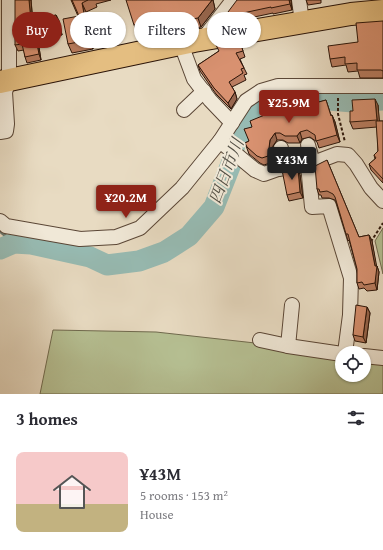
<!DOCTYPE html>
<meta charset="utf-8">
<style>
body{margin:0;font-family:"Gentium Book Plus","Noto Serif JP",serif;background:#f7f7f7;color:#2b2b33;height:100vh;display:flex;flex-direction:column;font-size:15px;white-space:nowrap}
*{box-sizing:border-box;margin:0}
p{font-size:13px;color:#7c7c81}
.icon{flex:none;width:22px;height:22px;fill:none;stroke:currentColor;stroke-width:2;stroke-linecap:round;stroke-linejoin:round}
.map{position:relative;height:394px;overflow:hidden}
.details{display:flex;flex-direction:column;background:#fff;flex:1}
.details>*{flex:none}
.top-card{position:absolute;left:12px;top:12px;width:359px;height:36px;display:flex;gap:8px}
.fabs{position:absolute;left:335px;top:346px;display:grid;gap:8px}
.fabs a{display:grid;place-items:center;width:36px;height:36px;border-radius:50%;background:#fff;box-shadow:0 1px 3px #0004;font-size:20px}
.price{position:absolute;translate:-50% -34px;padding:0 9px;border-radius:4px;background:#8f2418;color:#fff;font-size:13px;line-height:26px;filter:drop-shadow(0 1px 2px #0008)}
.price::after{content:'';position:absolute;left:50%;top:24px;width:12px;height:9px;margin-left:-6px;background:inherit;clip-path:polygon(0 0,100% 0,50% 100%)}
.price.on{background:#222;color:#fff}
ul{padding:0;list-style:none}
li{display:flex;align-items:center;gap:12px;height:100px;padding:0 16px}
li span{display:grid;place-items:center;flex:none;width:112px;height:80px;border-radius:8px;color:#555}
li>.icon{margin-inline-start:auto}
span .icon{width:48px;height:48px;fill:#fffc;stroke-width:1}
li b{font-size:17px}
h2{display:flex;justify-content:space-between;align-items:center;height:48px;padding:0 16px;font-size:17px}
.chip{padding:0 14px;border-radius:18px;background:#fff;box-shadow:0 1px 3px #0004;font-size:14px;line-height:36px}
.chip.on{background:#8f2418;color:#fff}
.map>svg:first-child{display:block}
.green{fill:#b6c093;stroke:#706a4e}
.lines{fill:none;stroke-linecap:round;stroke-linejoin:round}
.stream{stroke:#6c786f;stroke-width:3.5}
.river{stroke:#97bbb3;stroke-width:21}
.street-casing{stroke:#5a4636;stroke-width:16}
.primary-casing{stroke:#2b1408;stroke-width:24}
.path{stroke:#2b1408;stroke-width:2;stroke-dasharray:3 2;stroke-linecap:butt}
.street{stroke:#f0e8d7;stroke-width:14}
.primary{stroke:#e4be81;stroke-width:22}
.wall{fill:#ba7d60;stroke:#2b1408}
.shaded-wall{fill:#97664e;stroke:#2b1408}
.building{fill:#d89170;stroke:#2b1408}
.labels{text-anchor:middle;stroke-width:4;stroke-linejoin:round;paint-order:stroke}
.water-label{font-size:17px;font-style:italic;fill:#514e44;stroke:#f0e8d7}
</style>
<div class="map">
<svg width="383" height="394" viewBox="0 0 383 394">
<rect width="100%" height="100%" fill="#e8dbc2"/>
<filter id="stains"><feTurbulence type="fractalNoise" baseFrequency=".005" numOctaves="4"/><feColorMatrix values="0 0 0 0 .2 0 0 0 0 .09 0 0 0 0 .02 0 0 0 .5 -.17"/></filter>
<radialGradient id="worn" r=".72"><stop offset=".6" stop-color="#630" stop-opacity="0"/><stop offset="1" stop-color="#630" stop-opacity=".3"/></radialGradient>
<g class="green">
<path d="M383 228V274L375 241Z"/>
<path d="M53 330 156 332 345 353H342V375H364V357L383 361V394H40Z"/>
</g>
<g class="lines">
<path class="stream" d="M0 231 14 243"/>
<path class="river" d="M0 249 14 243 31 244 90 257 107 265 139 261 164 252 189 236 214 207 231 164 235 144 254 104 277 94 305 96 328 100 353 102 383 100"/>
<defs>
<g id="street">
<path d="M299 0 302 22"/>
<path d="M203 39 233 0"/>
<path d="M181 44 194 79 210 100 232 123"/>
<path d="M184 110 204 91"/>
<path d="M0 132 6 131 7 124 5 92 9 80V0"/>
<path d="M220 141 255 170 264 174 278 169 308 165 337 154 348 155 356 164 371 188 383 201"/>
<path d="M308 145 313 163"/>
<path d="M308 165 312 207 329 206 351 278 350 315 345 353"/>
<path d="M278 169 281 148"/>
<path d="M0 221 6 226 80 239 116 237 140 228 182 188 220 141 246 101 261 91 278 86H383"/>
<path d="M260 340 288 346 342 354"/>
<path d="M288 346 292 305"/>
<path d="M364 356 383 358"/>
</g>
<path id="primary" d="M0 82 194 41 351 14 383 11"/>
</defs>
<use href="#street" class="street-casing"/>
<use href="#primary" class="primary-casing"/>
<g class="path">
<path d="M338 98V114L345 142"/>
<path d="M370 240H372L383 223"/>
</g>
<use href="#street" class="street"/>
<use href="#primary" class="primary"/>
</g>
<g class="wall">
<path d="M31 0 33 21 56 15 59 21 62 35 38 41 41 60 27 63 25 57 24 50 18 51 15 45Z"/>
<path d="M71 0H111L96 4 97 7 86 12 93 49 72 53 68 44 78 16Z"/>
<path d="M212 0H213L215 9 201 27 172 33 169 24 138 34 134 25Z"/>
<path d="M291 0 292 10 273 14V13L231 22 229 16Z"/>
<path d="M306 0H321V3L308 5Z"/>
<path d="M383 21V78H360L358 71 348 72 346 65 332 67 330 59 358 42Z"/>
<path d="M239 39 245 57 240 59 244 68 247 74 244 75 246 80 232 87 235 92 237 99 231 109 216 94 200 71 198 65 219 51Z"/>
<path d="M326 100 331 115H332L335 122 340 142 319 148 317 142 310 137 302 139 300 143H288L283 140H277L273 146 270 163 264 165 260 163 249 154 245 143 249 141 252 127 267 114 306 106Z"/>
<path d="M378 105 379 121H383V183L371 170 369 164 375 159 374 155 378 151 377 127 353 129 350 122 353 111Z"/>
<path d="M327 160 359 237 369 235 372 241 376 266H377L379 272 377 290 367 291 364 288 359 289 357 283V269L349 240 348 241 346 234 336 202 335 200 329 198H322L321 195H319L317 189Z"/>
<path d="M300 175 303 198 289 201 287 195Z"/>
<path d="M367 307 370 313 366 343 355 341 353 335Z"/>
</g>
<g class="shaded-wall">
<path d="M29 0H31L33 28 31 21Z"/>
<path d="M212 0H213L215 9 201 27 198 18Z"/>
<path d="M289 0H291L292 10 290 4Z"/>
<path d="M82 3 86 12 93 49 89 40Z"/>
<path d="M56 15 59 21 62 35 59 29Z"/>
<path d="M35 34 38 41 41 60 39 54Z"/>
<path d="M235 92 237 99 231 109 228 103Z"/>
<path d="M375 99 378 105 380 127 377 120Z"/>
<path d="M332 115 335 122 340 142 337 135Z"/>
<path d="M300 132 302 139 300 143 297 136Z"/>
<path d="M275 133 277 140 273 146 270 163 268 156 270 140Z"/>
<path d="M298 168 300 175 303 198 300 192Z"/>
<path d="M369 235 372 241 377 268V266L379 272 377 290 375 283V266Z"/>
<path d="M367 307 370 313 366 343 363 337Z"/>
</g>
<g class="building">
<path d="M15 0H29L31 21 56 15 59 29 35 34 39 54 25 57 22 44 15 45Z"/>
<path d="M72 0H88L82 3 89 40 68 44 63 19 79 16Z"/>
<path d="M126 0H212L198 18 169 23 167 14 134 25Z"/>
<path d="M237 0H289L290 4 271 8V7L229 16 228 12Z"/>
<path d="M383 21V71L381 70H357V63L345 64V57L330 59 328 46 358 42 356 23Z"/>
<path d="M239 39 243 51 236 53 244 68 241 69 243 73 229 82 235 92 228 103 214 88 198 65 219 51 216 45Z"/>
<path d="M375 99 377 120 350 122V111H353L352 100Z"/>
<path d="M303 100 304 106 326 100 331 116 332 115 337 135 316 141 315 135 307 130 300 132 297 136H285L280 133H275L270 140 268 156 262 158 257 156 247 147 245 143 249 141 244 129 252 127 250 121 267 114 266 105 279 101Z"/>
<path d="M376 121H383V179L369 164 376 158 374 155 378 151Z"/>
<path d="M327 160 359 237 369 235 375 266H377L375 283 364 285 362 282 357 283V269L348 234H346L335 197 333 194 327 191 320 192 319 189H317L315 166Z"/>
<path d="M298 168 300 192 287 195 282 170Z"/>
<path d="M356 305 367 307 363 337 353 335Z"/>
</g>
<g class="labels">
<g class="water-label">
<text transform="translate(226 171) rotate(-69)" y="6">四日市川</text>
</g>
</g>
<rect width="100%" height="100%" filter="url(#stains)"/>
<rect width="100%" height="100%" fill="url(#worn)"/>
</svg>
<div class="fabs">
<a><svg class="icon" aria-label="locate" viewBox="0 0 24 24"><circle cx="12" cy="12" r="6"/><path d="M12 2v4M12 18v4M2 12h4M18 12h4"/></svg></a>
</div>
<b class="price" style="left:289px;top:124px">¥25.9M</b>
<b class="price on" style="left:292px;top:181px">¥43M</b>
<b class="price" style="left:126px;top:219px">¥20.2M</b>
<div class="top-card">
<a class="chip on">Buy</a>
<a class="chip">Rent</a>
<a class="chip">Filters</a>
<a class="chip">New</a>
</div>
</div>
<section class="details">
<h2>3 homes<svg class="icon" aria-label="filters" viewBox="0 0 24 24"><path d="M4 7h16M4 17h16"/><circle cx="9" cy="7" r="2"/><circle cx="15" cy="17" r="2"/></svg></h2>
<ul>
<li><span style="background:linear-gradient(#f6c9c9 65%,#c2b280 0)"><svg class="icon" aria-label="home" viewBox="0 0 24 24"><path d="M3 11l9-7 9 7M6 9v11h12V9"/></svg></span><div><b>¥43M</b><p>5 rooms · 153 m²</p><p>House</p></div></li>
</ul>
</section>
